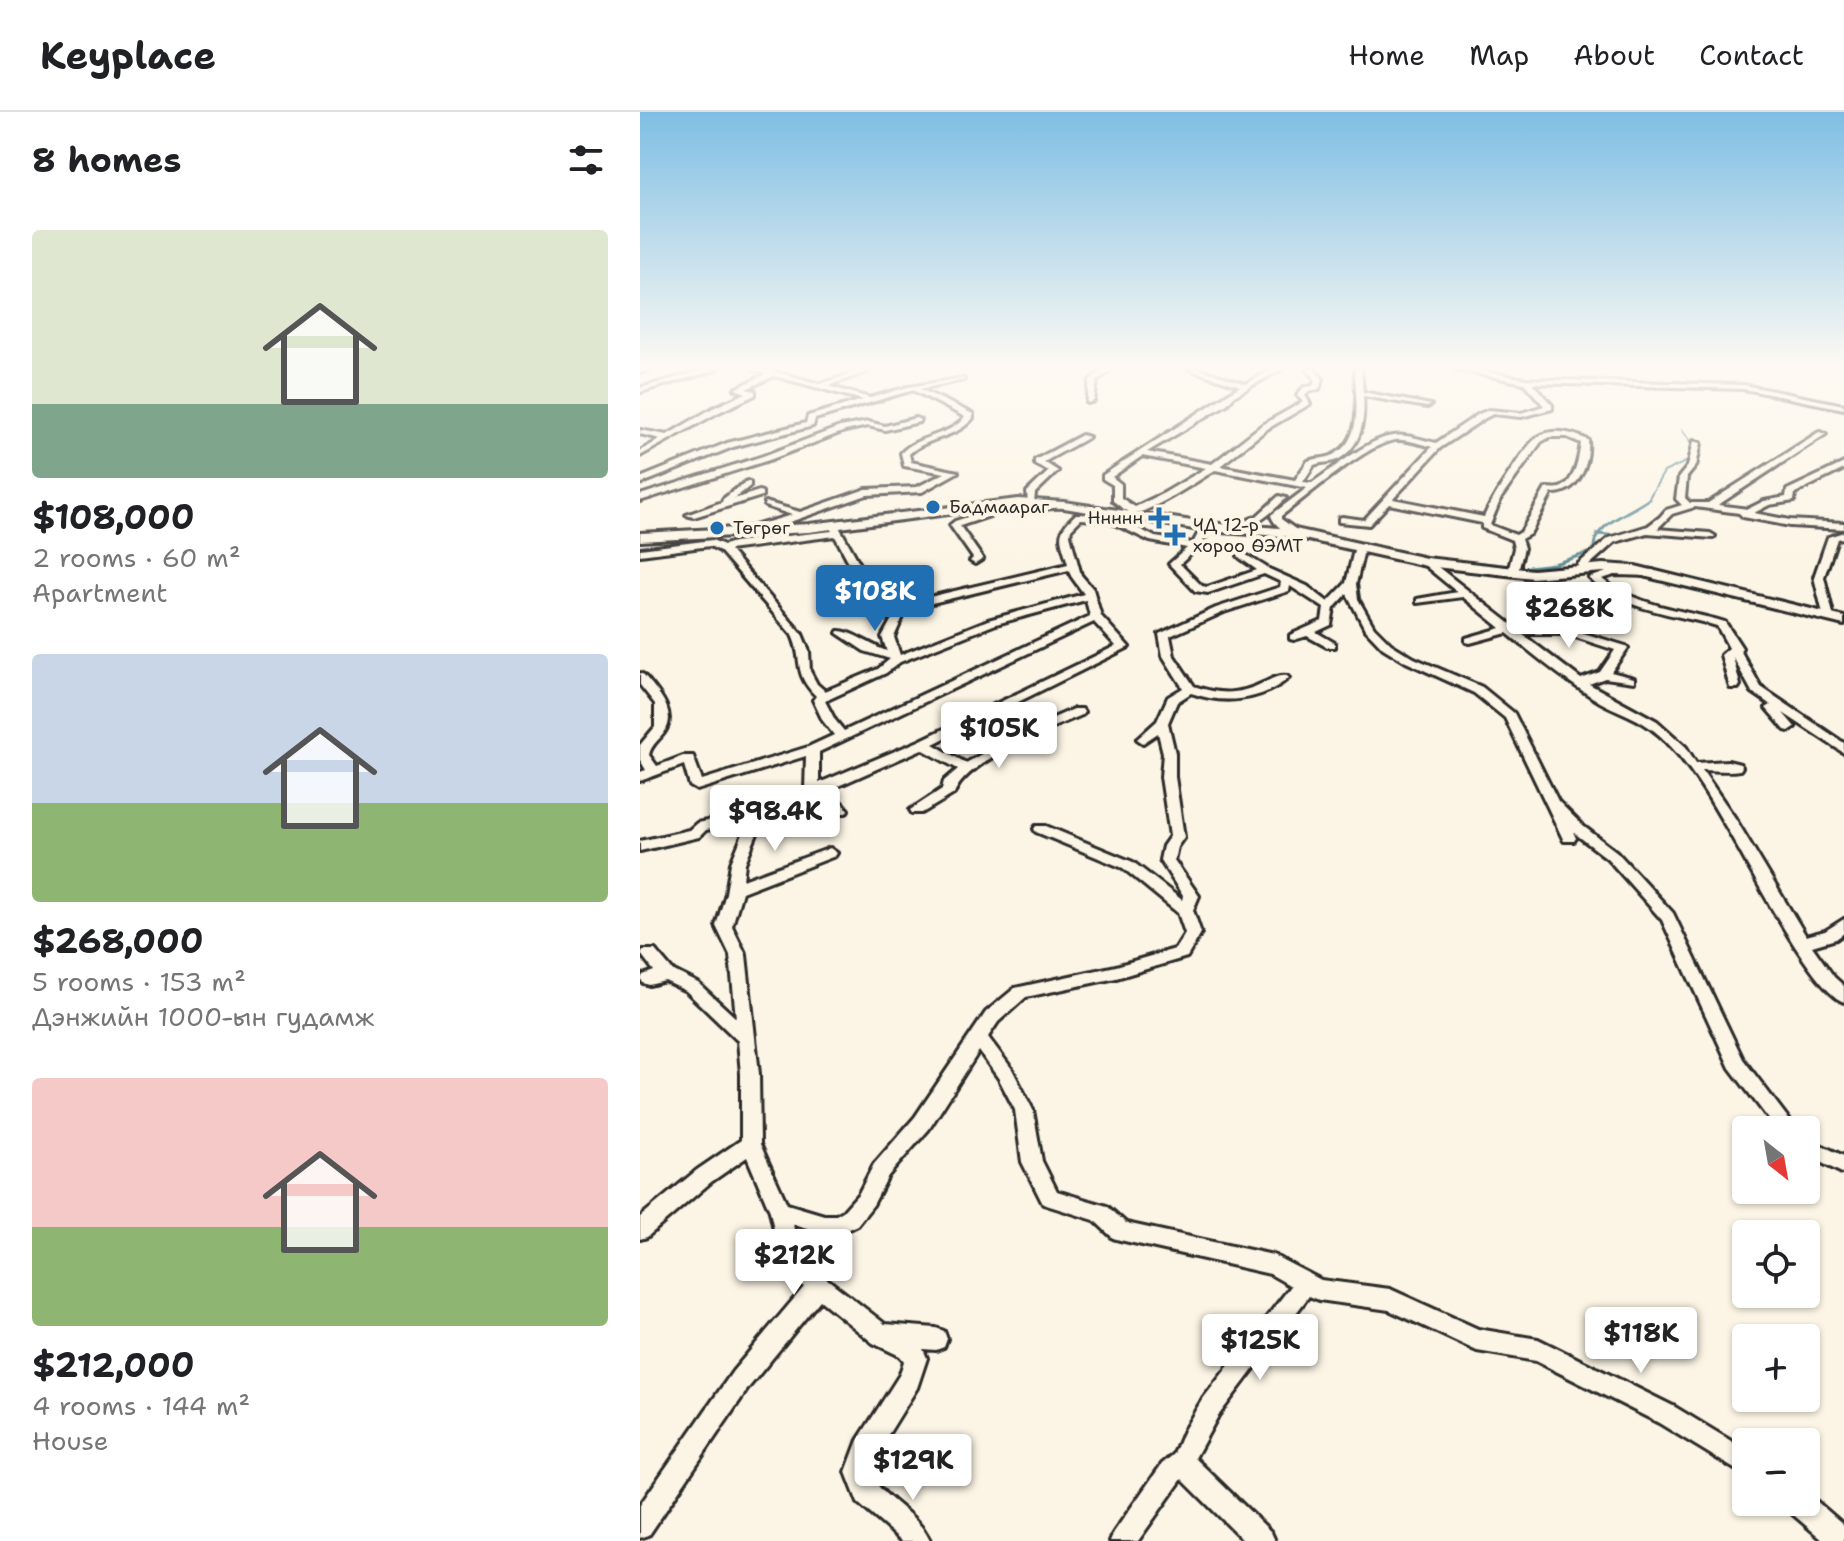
<!DOCTYPE html>
<meta charset="utf-8">
<style>
body{margin:0;font-family:"Shantell Sans",sans-serif;background:#f6f6f6;color:#202124;height:100vh;display:flex;flex-direction:column;font-size:30px;white-space:nowrap}
*{box-sizing:border-box;margin:0}
p{font-size:26px;color:#757577}
.icon{flex:none;width:44px;height:44px;fill:none;stroke:currentColor;stroke-width:2;stroke-linecap:round;stroke-linejoin:round}
.map{position:relative;flex:1;overflow:hidden}
.drawer{display:flex;flex-direction:column;background:#fff;width:640px}
.drawer>*{flex:none}
.needle{width:52px;rotate:149deg}
.fabs{position:absolute;left:1092px;top:1004px;display:grid;gap:16px}
.fabs a{display:grid;place-items:center;width:88px;height:88px;border-radius:8px;background:#fff;box-shadow:0 2px 6px #0004;font-size:40px}
.price{position:absolute;translate:-50% -68px;padding:0 18px;border-radius:8px;background:#fff;color:#222;font-size:26px;line-height:52px;filter:drop-shadow(0 2px 4px #0008)}
.price::after{content:'';position:absolute;left:50%;top:48px;width:24px;height:18px;margin-left:-12px;background:inherit;clip-path:polygon(0 0,100% 0,50% 100%)}
.price.active{background:#1f6fb2;color:#fff}
ul{padding:0;list-style:none}
li{display:grid;align-content:center;gap:16px;height:424px;padding:0 32px}
li span{display:grid;place-items:center;height:248px;border-radius:8px;color:#555}
li>.icon{margin-inline-start:auto}
span .icon{width:144px;height:144px;fill:#fffc;stroke-width:1}
li b{font-size:34px}
h2{display:flex;justify-content:space-between;align-items:center;height:96px;padding:0 32px;font-size:34px}
header{display:flex;align-items:center;gap:48px;box-sizing:border-box;height:112px;padding:0 40px;background:#fff;border-bottom:2px solid #e0e0e0}
header strong{font-size:38px}
nav{display:flex;gap:44px;margin-inline-start:auto;font-size:28px}
main{display:flex;flex:1;min-height:0}
.map>svg:first-child{display:block}
.lines{fill:none;stroke-linecap:round;stroke-linejoin:round}
.stream-far1{stroke:#5e8c97;stroke-width:2}
.stream{stroke:#5e8c97;stroke-width:3}
.minor-casing{stroke:#2b2b2b;stroke-width:6}
.secondary-casing{stroke:#2b2b2b;stroke-width:6}
.minor{fill:#fcf5e5;fill-rule:evenodd}
.secondary{fill:#fcf5e5;fill-rule:evenodd}
.poi-dot{fill:#1f6fb2;stroke:#fcf5e5;stroke-width:3}
.labels{text-anchor:middle;stroke-width:8;stroke-linejoin:round;paint-order:stroke}
.far-poi-label{font-size:18px;fill:#2b2b2b;stroke:#fcf5e5;text-anchor:start}
</style>
<header>
<strong>Keyplace</strong>
<nav><a>Home</a><a>Map</a><a>About</a><a>Contact</a></nav>
</header>
<main>
<section class="drawer">
<h2>8 homes<svg class="icon" aria-label="filters" viewBox="0 0 24 24"><path d="M4 7h16M4 17h16"/><circle cx="9" cy="7" r="2"/><circle cx="15" cy="17" r="2"/></svg></h2>
<ul>
<li><span style="background:linear-gradient(#dfe7d0 70%,#7fa58c 0)"><svg class="icon" aria-label="home" viewBox="0 0 24 24"><path d="M3 11l9-7 9 7M6 9v11h12V9"/></svg></span><div><b>$108,000</b><p>2 rooms · 60 m²</p><p>Apartment</p></div></li>
<li><span style="background:linear-gradient(#c9d6e8 60%,#8fb573 0)"><svg class="icon" aria-label="home" viewBox="0 0 24 24"><path d="M3 11l9-7 9 7M6 9v11h12V9"/></svg></span><div><b>$268,000</b><p>5 rooms · 153 m²</p><p>Дэнжийн 1000-ын гудамж</p></div></li>
<li><span style="background:linear-gradient(#f6c9c9 60%,#8fb573 0)"><svg class="icon" aria-label="home" viewBox="0 0 24 24"><path d="M3 11l9-7 9 7M6 9v11h12V9"/></svg></span><div><b>$212,000</b><p>4 rooms · 144 m²</p><p>House</p></div></li>
</ul>
</section>
<div class="map">
<svg width="1204" height="1429" viewBox="0 0 1204 1429">
<rect width="100%" height="100%" fill="#fcf5e5"/>
<filter id="ink" filterUnits="userSpaceOnUse"><feTurbulence type="fractalNoise" baseFrequency=".0125" numOctaves="2"/><feDisplacementMap in="SourceGraphic" scale="16" xChannelSelector="R" yChannelSelector="G"/><feConvolveMatrix kernelMatrix="1 2 1 2 8 2 1 2 1" color-interpolation-filters="sRGB"/></filter>
<g filter="url(#ink)">
<g class="lines">
<g class="stream-far1">
<path d="M1042 318 1055 334"/>
<path d="M1007 389 1024 360 1052 347"/>
</g>
<g class="stream">
<path d="M957 422 980 424"/>
<path d="M881 456 914 452 954 439C951 412 991 401 1009 387"/>
</g>
<defs>
<g id="minor">
<path d="M0 257H11L0 261Z"/>
<path d="M68 257 76 258 0 280V276Z"/>
<path d="M113 257H125L180 272 225 257H235L188 274 230 286 268 275 324 266V268L280 277 333 302V306C316 327 288 324 269 342L271 350 318 360 282 380 227 383 144 412 102 422 97 419 152 403 125 394V390L160 400 226 377 277 375 305 361 264 354 261 341C279 322 309 325 325 305L273 278 175 307 173 314 93 335 0 372V366L87 331 166 311 168 304 223 288 134 264 106 277 115 279V283L79 300 0 344V339L21 327 0 322V318L27 323 73 296 106 281 95 277 126 262Z"/>
<path d="M464 257H472L457 269 454 289 447 291 450 268Z"/>
<path d="M548 257H559L606 272 633 257H642L594 284 587 292 507 340 572 352 622 313 663 290 657 283 664 275 673 274 675 267 667 257H674L683 267 679 277 669 279 665 283 670 292 627 317 580 354 655 368 668 349C676 346 686 347 693 343 725 327 715 285 715 257H721L723 280 791 293 787 295 723 284C725 308 722 333 699 347 692 351 682 350 674 353L663 370 672 371C691 358 730 326 753 324 767 322 782 328 796 331L839 302 849 298 881 301 904 294 884 271 814 257H830L886 267 1104 273 1204 293V297L1104 277 892 271 912 293V297L881 305 853 302 845 306 800 336 753 387 844 405C851 389 884 334 898 325 913 315 933 321 948 328 950 351 939 382 912 381L890 422 881 427 884 436 878 460 873 463 868 460 874 436 872 428 842 416V411L749 392 729 413 699 410V406L702 405 724 408 792 335C780 332 767 327 755 328 728 331 665 386 641 404V407L658 419V423C649 424 633 413 631 403L667 376 575 358C561 367 509 401 495 401 488 402 479 393 473 389V373L463 367V363L600 274ZM910 325H927L941 331C939 344 935 371 920 376 916 377 911 376 906 376L881 420 876 423 850 413 861 386 901 330ZM502 344 566 356 524 381 495 395 481 386V372L472 365Z"/>
<path d="M276 306 280 308 279 310 245 318 228 314 205 319 129 348 0 389V383L123 344 200 315 228 310 245 314Z"/>
<path d="M1179 320 1186 322 1078 393 1108 397 1124 389 1146 385 1147 378 1204 351V357L1155 381 1154 389 1129 393 1114 401 1150 408 1204 411V417L1150 414 1103 405 1099 401 1055 395 1032 402 1017 417 1070 421 1075 424 1073 426 1007 421 975 430 947 455V460L938 458V452L969 426 1008 414 1020 405 1026 398 1042 393 1036 387 1039 365 1048 354 1054 329 1061 331 1056 354 1047 365 1045 386 1050 391H1068Z"/>
<path d="M442 323 449 325 404 350 418 359 395 381 394 392H388L387 380 409 359 395 352V348Z"/>
<path d="M107 369 110 370V374L94 387 119 379 122 380V384L54 405 46 403 82 390 83 387Z"/>
<path d="M639 384 646 386C634 399 605 425 587 417L617 404Z"/>
<path d="M420 390 423 391V395L356 402 320 414 343 447 335 452 330 449 333 446 310 413 315 409 355 396Z"/>
<path d="M476 398 481 401 476 405 515 425 553 431 563 413H569L571 415 561 433 540 452 562 474 567 475 617 458 600 446 598 444 603 441 629 457 667 474 688 490 706 471 715 434 723 432 725 434 716 472 718 487 734 515 751 532 774 546 842 575 874 601 918 689 943 714 977 740 1033 801 1103 947 1157 1018H1137L1090 956 1022 808 967 746 933 720 936 726 934 729H924L865 606 834 581 766 550 743 536 725 517 707 482 694 496 691 513 676 520 695 531V535H687L667 524 654 528 650 527V523L682 509 684 496 650 474 649 479 584 500 530 524 534 544 554 574C580 583 599 583 623 571 632 567 638 563 647 564L649 566C621 589 584 593 551 581L537 590 528 611 535 641V665L544 725 537 735 534 748 559 784 553 798 561 821 547 845 476 866 386 885 358 910 348 925 372 957 393 998 402 1049 417 1079 467 1094 486 1111 633 1143 681 1168 750 1177 838 1217 898 1227 1035 1295 1106 1338V1364L1019 1311 896 1249 837 1239 749 1198 679 1188 669 1184 578 1304 555 1346 631 1420 635 1429H604L542 1367 498 1429H470L474 1420 522 1352 534 1342 544 1318 562 1288 651 1174 630 1162 480 1128 473 1126 454 1108 403 1092 382 1050 375 998 359 967 339 939 289 1017 248 1064 233 1093 217 1113 198 1122 184 1121 153 1112 159 1145 245 1212 296 1216 304 1219 307 1227 304 1235 296 1238 283 1237 287 1246 277 1276 236 1342 230 1360C242 1389 277 1399 290 1429H262L218 1391 206 1360 218 1328 260 1262 264 1249 260 1244 233 1231 180 1188 109 1275 9 1423 0 1426V1393L93 1259 164 1175 143 1158 130 1099 107 1045 71 1070 7 1125 0 1127V1105L57 1058 101 1028V962L98 929 46 879 25 869 9 873 3 871 1 867 3 863 14 859 1 842 3 838H15L32 858 58 871 96 906 90 843 76 814 86 781 91 751 108 710 66 718 59 725 0 739V729L49 718 57 711 62 710 114 700 165 678 166 644 57 678 50 674 44 653 0 669V660L6 658 0 648V633L15 615V592L0 573V561L4 563C16 578 39 600 24 621 18 629 11 633 9 643L17 654 43 644H53L62 668 168 635 194 623 183 609 173 588 176 584C152 560 164 549 152 523L80 439 70 434 0 443V437L72 428 84 433 94 430 192 419 188 413 193 410 198 413 221 454 240 468 260 492 428 452C421 426 414 422 436 402L468 403ZM441 407 468 409 510 429 547 436 529 452 555 479 568 481 624 462 641 470 640 475 576 496 519 522 523 544 543 576 528 585 517 609 497 627 503 631 518 621 523 641 521 665 530 724 523 734 520 748 543 784 542 788 493 750 406 714H396L394 717 396 720 483 756 538 801 545 821 535 837 476 854 375 876 346 900 275 1005 234 1052 219 1081 203 1099 196 1103H184L147 1092 120 1032 119 962 106 843 92 814 102 780 195 744 197 741 190 736 185 738 103 768 105 751 123 707 178 683 196 701H206L208 698 206 695 189 678 282 637 318 657 304 669 302 677 270 698 272 701H282L314 682C325 649 409 617 442 603L444 600 442 597H434L376 622 326 651 293 632 489 535 461 504 453 477 441 463 430 423 431 417ZM195 424 213 458 232 472 253 496V505L242 525 247 539C231 534 211 518 198 519L197 521 224 539 250 547 238 557 185 579 177 572 170 559 169 539 162 522 89 438ZM429 458 431 464 444 482 348 508 260 543 254 525 263 505V498ZM446 488 450 504 204 619 195 608 185 589 246 561 260 550 356 512ZM454 510 476 534 279 629 179 671V640Z"/>
<path d="M1204 420V426L1197 427 1184 465 1194 506 1189 509 1184 506 1174 465 1188 425Z"/>
<path d="M783 448H789L876 516H927L986 534 988 536 971 560 994 566V570L965 566 949 572 1017 609 1046 635 1056 651 1088 649 1100 652 1102 655 1100 658C1088 660 1074 658 1062 658L1095 706 1166 824 1185 819 1204 807V821L1196 827 1172 834 1194 865 1204 874V890C1172 880 1104 744 1083 710 1064 677 1040 637 1009 615 994 604 976 599 960 590 927 570 898 546 867 521L830 531 826 530V526L861 516 823 485 777 491V487L817 480 783 452ZM882 522H926L975 538 960 560 941 567Z"/>
<path d="M975 457 1013 458 1018 461 1013 464 975 463 962 467C995 494 1045 498 1085 510L1102 536 1100 538 1121 575 1204 631V641L1143 601 1155 615 1149 619 1145 618 1126 596 1131 593 1112 580 1093 545 1100 573 1098 576H1090L1081 543 1089 536 1077 514C1036 502 980 498 949 466Z"/>
<path d="M1166 1026 1204 1044V1062L1166 1043Z"/>
<path d="M1167 1381 1204 1413V1429H1184L1149 1399 1146 1390H1166Z"/>
</g>
<path id="secondary" d="M378 387 424 390 566 411 655 417 786 446 893 458 963 452 995 454 1204 505V513L995 462 963 460 893 466 786 454 655 425 566 419 424 396 378 393 169 420 0 429V421L169 412Z"/>
</defs>
<use href="#minor" class="minor-casing"/>
<use href="#secondary" class="secondary-casing"/>
<use href="#minor" class="minor"/>
<use href="#secondary" class="secondary"/>
</g>
</g>
<linearGradient id="sky" x2="0" y2="1"><stop stop-color="#7ebee4"/><stop offset="0.56" stop-color="#fefaf3"/><stop offset="1" stop-color="#fefaf3" stop-opacity="0"/></linearGradient>
<rect width="1204" height="457" fill="url(#sky)"/>
<g class="poi-dot">
<circle cx="293" cy="395" r="8"/>
<path d="M515 394h8v8h8v8h-8v8h-8v-8h-8v-8h8z"/>
<circle cx="77" cy="416" r="8"/>
<path d="M531 411h8v8h8v8h-8v8h-8v-8h-8v-8h8z"/>
</g>
<g class="labels">
<g class="far-poi-label">
<text x="309" y="401">Бадмаараг</text>
<text x="503" y="412" text-anchor="end">Ннннн</text>
<text x="553" y="419">ЧД 12-р<tspan x="553" dy="21">хороо ӨЭМТ</tspan></text>
<text x="93" y="422">Төгрөг</text>
</g>
</g>
</svg>
<div class="fabs">
<a><svg class="needle" viewBox="-14 -14 28 28"><path d="M0-13l5 13h-10z" fill="#e53935"/><path d="M0 13l5-13h-10z" fill="#757577"/></svg></a>
<a><svg class="icon" aria-label="locate" viewBox="0 0 24 24"><circle cx="12" cy="12" r="6"/><path d="M12 2v4M12 18v4M2 12h4M18 12h4"/></svg></a>
<a>+</a>
<a>−</a>
</div>
<b class="price active" style="left:235px;top:521px">$108K</b>
<b class="price" style="left:929px;top:538px">$268K</b>
<b class="price" style="left:359px;top:658px">$105K</b>
<b class="price" style="left:135px;top:741px">$98.4K</b>
<b class="price" style="left:154px;top:1185px">$212K</b>
<b class="price" style="left:1001px;top:1263px">$118K</b>
<b class="price" style="left:620px;top:1270px">$125K</b>
<b class="price" style="left:273px;top:1390px">$129K</b>
</div>
</main>
